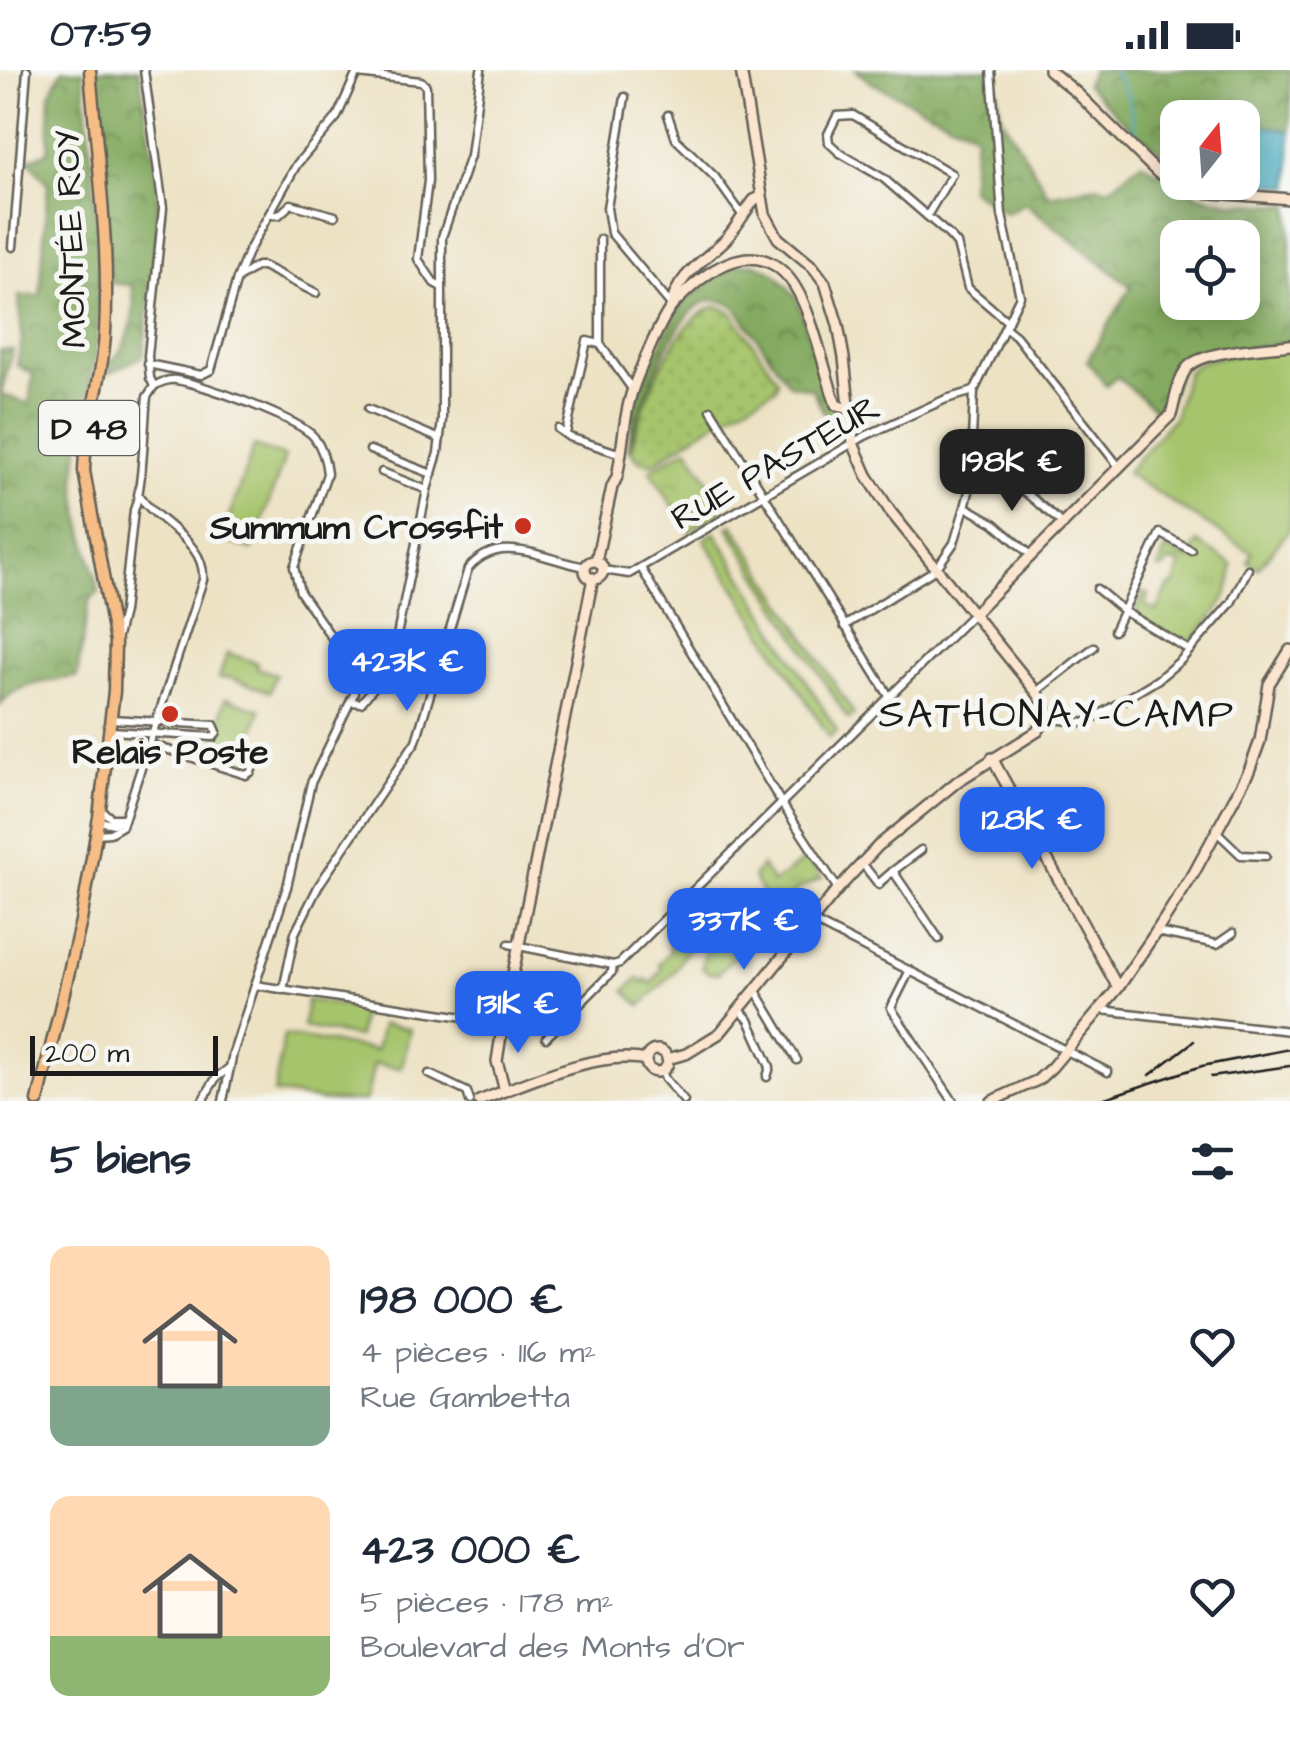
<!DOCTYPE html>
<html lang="fr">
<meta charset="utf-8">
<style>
body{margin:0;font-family:"Architects Daughter",sans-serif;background:#f6f6f7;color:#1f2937;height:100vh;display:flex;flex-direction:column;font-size:38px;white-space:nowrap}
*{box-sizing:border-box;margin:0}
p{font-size:32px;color:#747a83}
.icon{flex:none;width:55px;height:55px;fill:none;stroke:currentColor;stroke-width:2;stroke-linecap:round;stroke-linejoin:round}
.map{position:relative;height:1031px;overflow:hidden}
.panel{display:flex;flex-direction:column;background:#fff;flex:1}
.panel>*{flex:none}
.needle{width:65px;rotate:17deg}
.tools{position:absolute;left:1160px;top:30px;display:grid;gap:20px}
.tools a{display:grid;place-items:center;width:100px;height:100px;border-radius:20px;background:#fff;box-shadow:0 5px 25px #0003;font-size:50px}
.scale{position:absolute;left:30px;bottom:25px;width:188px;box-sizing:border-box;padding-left:10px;border:5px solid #1c1c1c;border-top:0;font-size:28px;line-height:35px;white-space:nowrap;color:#1c1c1c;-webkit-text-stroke:8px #f6f6f2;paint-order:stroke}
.price{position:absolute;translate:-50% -85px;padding:0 22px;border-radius:20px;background:#2563eb;color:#fff;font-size:32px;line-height:65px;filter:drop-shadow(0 2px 5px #0008)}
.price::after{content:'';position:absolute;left:50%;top:60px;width:30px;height:22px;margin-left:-15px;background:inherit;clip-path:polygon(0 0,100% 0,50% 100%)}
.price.current{background:#222;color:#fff}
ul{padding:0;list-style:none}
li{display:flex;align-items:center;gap:30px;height:250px;padding:0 50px}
li span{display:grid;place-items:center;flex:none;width:280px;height:200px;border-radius:20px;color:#555}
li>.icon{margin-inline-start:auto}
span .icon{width:120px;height:120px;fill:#fffc;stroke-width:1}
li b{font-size:42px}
h2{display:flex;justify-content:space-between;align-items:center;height:120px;padding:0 50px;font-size:42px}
.status{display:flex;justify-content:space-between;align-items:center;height:70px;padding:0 50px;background:#fff;direction:ltr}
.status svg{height:28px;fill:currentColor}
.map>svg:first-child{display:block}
.grass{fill:url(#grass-tufts);stroke:#617044;stroke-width:2.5}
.forest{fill:url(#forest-crowns);stroke:#50633e;stroke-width:2.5;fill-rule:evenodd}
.park{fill:#a6c46c;stroke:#617044;stroke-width:2.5}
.garden{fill:url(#garden-dots);stroke:#617044;stroke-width:2.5}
.water{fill:#44aec4;stroke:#306570;stroke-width:2.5}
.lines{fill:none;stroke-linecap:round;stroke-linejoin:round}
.stream{stroke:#44aec4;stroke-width:2.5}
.street-casing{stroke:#656157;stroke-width:11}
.secondary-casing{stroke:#656157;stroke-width:14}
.primary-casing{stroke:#656157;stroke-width:15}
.street{stroke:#fff;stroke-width:6}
.secondary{stroke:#fbe5cf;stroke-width:9}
.primary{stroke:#f6be86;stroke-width:10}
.rail{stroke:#1c1c1c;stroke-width:2.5}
.poi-dot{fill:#c8321e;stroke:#f6f6f2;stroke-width:4}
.labels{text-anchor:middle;stroke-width:10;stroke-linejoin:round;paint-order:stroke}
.shield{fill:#f6f6f2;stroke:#5d5d5c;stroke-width:2.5}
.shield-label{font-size:32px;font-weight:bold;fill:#1c1c1c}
.street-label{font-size:35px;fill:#1c1c1c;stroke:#f6f6f2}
.poi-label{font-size:35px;font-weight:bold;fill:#1c1c1c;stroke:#f6f6f2;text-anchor:end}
.quarter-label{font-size:40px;letter-spacing:2.5px;fill:#1c1c1c;stroke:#f6f6f2}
</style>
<div class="status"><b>07:59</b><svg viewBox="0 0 49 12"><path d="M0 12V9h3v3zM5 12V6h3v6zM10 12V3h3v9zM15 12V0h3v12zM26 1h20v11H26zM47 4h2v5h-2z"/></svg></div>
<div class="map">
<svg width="1290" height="1031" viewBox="0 0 1290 1031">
<defs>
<pattern id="grass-tufts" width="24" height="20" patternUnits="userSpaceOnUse" patternTransform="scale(2.5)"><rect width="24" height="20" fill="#a6c46c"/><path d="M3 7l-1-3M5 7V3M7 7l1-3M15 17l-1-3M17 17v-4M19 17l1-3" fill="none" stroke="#8ea85d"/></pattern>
<pattern id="forest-crowns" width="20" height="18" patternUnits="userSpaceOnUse" patternTransform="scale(2.5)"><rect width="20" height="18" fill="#84aa60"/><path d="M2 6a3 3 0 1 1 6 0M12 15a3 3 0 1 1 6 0" fill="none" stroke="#6b8a4e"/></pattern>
<pattern id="garden-dots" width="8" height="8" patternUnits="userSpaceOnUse" patternTransform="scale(2.5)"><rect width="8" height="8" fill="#a6c46c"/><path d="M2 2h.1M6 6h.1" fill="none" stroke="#8ea85d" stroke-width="1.8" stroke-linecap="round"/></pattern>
</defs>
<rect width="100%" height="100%" fill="#f6f6f2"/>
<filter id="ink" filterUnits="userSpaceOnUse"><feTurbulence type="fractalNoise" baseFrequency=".01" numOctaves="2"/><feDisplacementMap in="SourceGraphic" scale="20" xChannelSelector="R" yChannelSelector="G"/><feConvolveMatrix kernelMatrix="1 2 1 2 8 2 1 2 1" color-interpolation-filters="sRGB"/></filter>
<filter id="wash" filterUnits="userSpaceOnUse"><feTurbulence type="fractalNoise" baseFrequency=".0048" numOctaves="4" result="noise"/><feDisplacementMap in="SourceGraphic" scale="40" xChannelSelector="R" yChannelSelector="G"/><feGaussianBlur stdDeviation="2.25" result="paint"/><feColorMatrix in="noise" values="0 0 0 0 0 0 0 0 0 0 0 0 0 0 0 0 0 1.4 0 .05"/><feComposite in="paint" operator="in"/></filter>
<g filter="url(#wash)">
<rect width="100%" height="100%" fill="#ede2c4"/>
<g class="grass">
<path d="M688 378 720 429 717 431 723 440 689 462 650 400Z"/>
<path d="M733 454 854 644 848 649 728 457Z"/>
<path d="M1197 472 1232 494C1234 530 1209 551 1186 576L1135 545 1142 522 1148 524 1145 536 1157 541 1168 517 1175 514 1180 497 1178 494 1169 491 1162 500 1158 498 1166 478 1189 489Z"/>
<path d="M807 788 822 808 797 820 719 903H709L702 898 703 888 708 877 702 871 690 875 675 901 641 936 625 921 638 908 643 913 646 909 652 914 662 898 659 894 670 881 669 868 673 858H682L694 866 704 861 719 875 762 831 763 824 753 807 762 796 773 813Z"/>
</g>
<g class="forest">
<path d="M62 0H83C91 88 103 178 97 267 94 315 78 361 76 410 76 440 92 491 99 522L89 531 77 607C53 610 14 614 0 635V280H13L1 324 29 334 33 304 17 295 22 270 19 226H40L48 113 28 90 48 82 50 24Z"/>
<path d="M96 0H139L157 110 159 149 143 286 109 303 111 292C131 274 137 240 132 215L110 213Z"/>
<path d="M855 0H994L1001 46 1049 125 1097 116 1109 119 1141 92 1198 125 1233 133 1290 135V273L1194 286 1180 298 1165 343 1161 345 1117 307 1106 316 1087 291 1131 217 1025 133 1006 143 970 119 975 64 872 13ZM1178 168H1242V232H1178Z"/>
<path d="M1092 0H1290V61L1243 51 1242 48 1193 39 1190 47 1178 48 1175 94 1130 57 1086 14Z"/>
<path d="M752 193C775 200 784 210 797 230L844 369 838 371 812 319 789 314 735 236C728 233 720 229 712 230 672 236 637 346 628 381L634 333 665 264 685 231 731 195Z"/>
</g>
<g class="park">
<path d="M1290 280V459L1258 498 1248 492 1252 483 1126 403 1174 347 1187 302 1198 293 1219 287Z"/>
<path d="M254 376 285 387 252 480 221 469Z"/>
<path d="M715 462 837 661 830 668 704 469Z"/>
<path d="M227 583 257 593V598L276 604 270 622 231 608H219Z"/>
<path d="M226 628 261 640 246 682 216 672C221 657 220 643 226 628Z"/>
<path d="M307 930 363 938 358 967 303 957Z"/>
<path d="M382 954 410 959 402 998 374 994 366 1031H324L274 1023 284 965 376 980Z"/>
</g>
<path class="garden" d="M717 236 732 242 778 310 776 318 719 350 654 393C642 394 637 390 631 380 641 338 672 249 717 236Z"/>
<path class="water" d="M1243 51 1290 61V117L1243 112Z"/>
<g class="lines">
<path class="stream" d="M1113 0 1128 26 1136 65"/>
</g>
</g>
<g filter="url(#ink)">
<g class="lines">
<defs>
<g id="street">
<path d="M144 0 163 138 148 286 150 308 154 316"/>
<path d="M357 4 421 11 426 16 428 111 418 189 434 213 441 217"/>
<path d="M625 27 607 138 611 163 672 236"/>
<path d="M668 45 676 69 715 107 743 146"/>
<path d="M269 145H279L291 134 335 146"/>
<path d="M927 146 952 104 853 45 837 46 828 64 829 73 840 83 883 108 949 165 957 174 968 218 1008 252"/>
<path d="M600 169V274L632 319"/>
<path d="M13 177 27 0"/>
<path d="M238 208 257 196H263L316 223"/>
<path d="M1006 258 1016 266 1120 398"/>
<path d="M148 294 201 305 211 300 237 209 248 182 297 94 337 47 358 0"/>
<path d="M154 316C161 312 168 309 176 310 201 313 299 349 314 367 322 378 326 392 327 404L294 497 300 522 351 595 354 624 311 713 287 817 233 983 223 1031"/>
<path d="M368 339 440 369"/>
<path d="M711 340 889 626"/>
<path d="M558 359 569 367 621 384"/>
<path d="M566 363 587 271 600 274"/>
<path d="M370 380 432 404"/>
<path d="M971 399 1000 401 1064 455"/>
<path d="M382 402 427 420"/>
<path d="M966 437 994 453 1032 486"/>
<path d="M641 498 782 734 838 819"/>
<path d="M603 500 629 504 865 366 946 329 974 321"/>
<path d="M1097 519 1125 542 1189 580"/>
<path d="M844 556 936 499 954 473 965 437 970 418 974 321 1020 226 1002 145 991 0"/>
<path d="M1114 561 1160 463 1191 480"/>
<path d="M116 571 123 542 134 440C143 419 144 354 147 327L154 316"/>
<path d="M1036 622 1094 577"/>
<path d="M352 632 361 633 383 606 394 580 427 420 438 383 442 350V167L470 86 481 0"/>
<path d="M1046 648 1085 653 1157 610 1181 590 1231 533 1248 499"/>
<path d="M110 661 214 667 217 662 214 655 111 649"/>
<path d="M150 674 246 705 251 702 258 684"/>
<path d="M100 739 111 748H124"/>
<path d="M98 751 114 754 124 748"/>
<path d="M1217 762 1241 785 1266 786"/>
<path d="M96 764 110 763 122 756 203 510C206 471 160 456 140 427"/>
<path d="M862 793 879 815"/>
<path d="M893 801 921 780"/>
<path d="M878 814 893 801 939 869"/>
<path d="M812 851 1108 1002"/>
<path d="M1156 862 1217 874 1233 863"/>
<path d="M509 874 613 895 620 893 973 544"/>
<path d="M910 900 891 938 953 1031"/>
<path d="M255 915 503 953"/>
<path d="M755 919 797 990"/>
<path d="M283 920 295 863 319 815 416 671 468 499C500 460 545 491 586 497"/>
<path d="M739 939 749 950 770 997 767 1007"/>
<path d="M1101 940 1290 961"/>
<path d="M546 968 612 902 613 895"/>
<path d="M662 1001 665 1009 684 1031"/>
<path d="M429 1004 467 1022 470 1031"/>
<path d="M202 1031 216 1008 229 998"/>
</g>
<g id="secondary">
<path d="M1049 0 1077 23 1158 103 1178 112"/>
<path d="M1179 112 1200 122 1290 129"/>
<path d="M672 236C674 208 707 188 726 169 737 157 744 143 754 130L760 127"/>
<path d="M596 491 612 417 617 407C623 379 623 352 631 325 636 308 661 248 673 235 702 204 751 164 788 207 811 233 824 301 836 335L849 339"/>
<circle cx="594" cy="500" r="9"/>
<path d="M973 544 1171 345C1175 331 1178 309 1187 298 1201 280 1266 278 1290 275"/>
<path d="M992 688 1118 918"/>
<circle cx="657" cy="991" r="11"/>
<path d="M667 989 686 984 720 963 838 819 878 776 958 711 1038 661C1048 646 1048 639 1038 624L890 441 867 405 853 373 844 288 838 255 825 213 813 197 778 168 765 144 741 0"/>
<path d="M505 1021 497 991 503 953 593 508"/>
<path d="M479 1031C524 1014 598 979 646 990"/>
<path d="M992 1031 1038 1010 1052 997 1118 918 1156 862 1194 803 1249 701 1260 671 1269 614 1290 580"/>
</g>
<path id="primary" d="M38 1031 81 851 99 747 114 621 115 572 84 401C85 354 103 310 105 263 110 176 97 87 90 0"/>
</defs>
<use href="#street" class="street-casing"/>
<use href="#secondary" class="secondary-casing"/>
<use href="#primary" class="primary-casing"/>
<use href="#street" class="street"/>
<use href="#secondary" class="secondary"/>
<use href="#primary" class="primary"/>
<g class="rail">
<path d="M1150 1005 1194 971"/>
<path d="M1211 1007 1290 996"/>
<path d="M1099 1030 1202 996 1290 979"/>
</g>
</g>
</g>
<g class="poi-dot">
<circle cx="523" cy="456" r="10"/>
<circle cx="170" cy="644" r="10"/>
</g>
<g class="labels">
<rect class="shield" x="39" y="331" width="100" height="54" rx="8"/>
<g class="shield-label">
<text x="89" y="369">D 48</text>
</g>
<g class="street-label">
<text transform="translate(70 169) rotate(-92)" y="12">MONTÉE ROY</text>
<text transform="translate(775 392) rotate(-30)" y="12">RUE PASTEUR</text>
</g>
<g class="poi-label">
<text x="503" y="468">Summum Crossfit</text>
<text x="170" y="693" text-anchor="middle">Relais Poste</text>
</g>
<g class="quarter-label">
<text x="1057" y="657">SATHONAY-CAMP</text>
</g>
</g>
</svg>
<div class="tools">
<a><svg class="needle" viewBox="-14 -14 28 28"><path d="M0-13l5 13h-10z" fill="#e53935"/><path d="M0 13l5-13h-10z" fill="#747a83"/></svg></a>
<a><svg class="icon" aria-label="locate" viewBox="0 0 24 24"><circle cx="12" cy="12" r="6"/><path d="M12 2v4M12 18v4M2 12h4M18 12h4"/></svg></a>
</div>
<div class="scale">200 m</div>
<b class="price current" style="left:1012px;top:444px">198K €</b>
<b class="price" style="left:407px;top:644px">423K €</b>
<b class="price" style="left:1032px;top:802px">128K €</b>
<b class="price" style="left:744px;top:903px">337K €</b>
<b class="price" style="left:518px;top:986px">131K €</b>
</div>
<section class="panel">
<h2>5 biens<svg class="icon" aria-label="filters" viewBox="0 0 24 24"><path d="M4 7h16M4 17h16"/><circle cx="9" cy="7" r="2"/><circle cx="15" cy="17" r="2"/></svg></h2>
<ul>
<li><span style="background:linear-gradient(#ffd9b3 70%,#7fa58c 0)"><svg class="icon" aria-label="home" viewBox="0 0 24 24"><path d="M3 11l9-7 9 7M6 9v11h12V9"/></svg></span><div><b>198 000 €</b><p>4 pièces · 116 m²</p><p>Rue Gambetta</p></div><svg class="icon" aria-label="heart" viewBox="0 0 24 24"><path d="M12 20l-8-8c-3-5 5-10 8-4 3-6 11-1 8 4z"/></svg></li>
<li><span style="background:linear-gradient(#ffd9b3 70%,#8fb573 0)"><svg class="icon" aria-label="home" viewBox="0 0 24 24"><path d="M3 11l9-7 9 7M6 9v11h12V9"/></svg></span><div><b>423 000 €</b><p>5 pièces · 178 m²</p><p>Boulevard des Monts d'Or</p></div><svg class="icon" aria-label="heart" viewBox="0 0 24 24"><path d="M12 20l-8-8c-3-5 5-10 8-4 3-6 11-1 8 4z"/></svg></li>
</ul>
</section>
